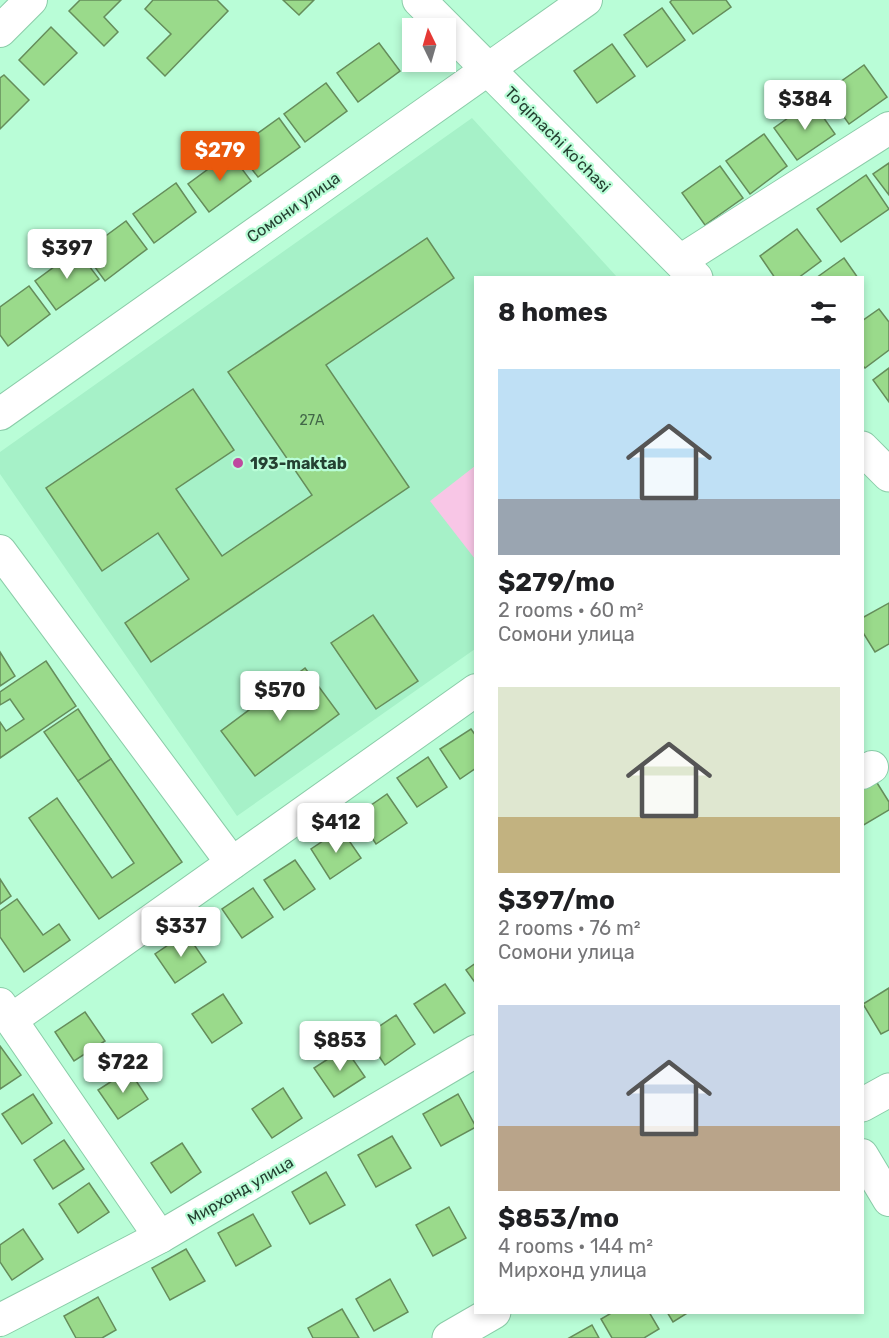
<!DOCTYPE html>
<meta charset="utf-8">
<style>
body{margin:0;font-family:Rubik,sans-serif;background:#f2f2f2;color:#202124;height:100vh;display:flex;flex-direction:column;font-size:22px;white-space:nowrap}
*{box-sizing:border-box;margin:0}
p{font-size:20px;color:#757577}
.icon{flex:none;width:33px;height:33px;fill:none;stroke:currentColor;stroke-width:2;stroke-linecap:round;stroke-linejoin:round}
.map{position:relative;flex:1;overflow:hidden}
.drawer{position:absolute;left:474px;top:276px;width:390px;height:1038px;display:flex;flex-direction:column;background:#fff;border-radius:0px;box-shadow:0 3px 9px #0003}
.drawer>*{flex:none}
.needle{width:39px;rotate:355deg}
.controls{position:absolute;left:402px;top:18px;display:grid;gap:12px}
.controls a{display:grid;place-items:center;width:54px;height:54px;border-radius:0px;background:#fff;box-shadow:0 3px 9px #0003;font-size:30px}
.price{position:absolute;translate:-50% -51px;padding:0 14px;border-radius:6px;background:#fff;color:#222;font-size:20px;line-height:39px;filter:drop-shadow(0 2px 3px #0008)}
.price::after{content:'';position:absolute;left:50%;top:36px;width:18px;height:14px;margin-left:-9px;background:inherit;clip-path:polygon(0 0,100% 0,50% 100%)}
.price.on{background:#ea580c;color:#fff}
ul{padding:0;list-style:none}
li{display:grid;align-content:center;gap:12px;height:318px;padding:0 24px}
li span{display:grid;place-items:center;height:186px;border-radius:0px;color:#555}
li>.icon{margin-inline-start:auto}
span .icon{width:108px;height:108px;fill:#fffc;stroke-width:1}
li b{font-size:26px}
h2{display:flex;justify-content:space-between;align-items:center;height:72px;padding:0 24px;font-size:26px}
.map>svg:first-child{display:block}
.built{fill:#a6f1c8}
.green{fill:#f8c6e6}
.building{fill:#9ada8b;stroke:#658d5b;stroke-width:1.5}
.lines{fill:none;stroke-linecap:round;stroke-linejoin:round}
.minor-casing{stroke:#8acca8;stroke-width:34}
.major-casing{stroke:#8acca8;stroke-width:35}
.minor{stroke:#fff;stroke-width:32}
.major{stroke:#fff;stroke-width:33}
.poi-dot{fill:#bf499f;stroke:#b9fdd7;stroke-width:2}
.labels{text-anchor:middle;stroke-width:4.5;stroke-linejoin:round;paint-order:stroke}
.number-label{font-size:14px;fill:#426748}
.street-label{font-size:16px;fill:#254132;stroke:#b9fdd7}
.poi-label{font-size:16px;font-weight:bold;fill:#254132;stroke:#b9fdd7;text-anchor:start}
</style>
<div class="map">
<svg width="889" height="1338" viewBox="0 0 889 1338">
<rect width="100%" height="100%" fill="#b9fdd7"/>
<path class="built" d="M472 118 617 277 476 278 475 649 237 816 0 474V452Z"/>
<path class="green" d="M475 466V559L430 501Z"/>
<g class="building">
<path d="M80 0H121L104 17 118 32 104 46 69 11Z"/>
<path d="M153 0H217L228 11 165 76 147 58 171 34 145 9Z"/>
<path d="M283 0H314L299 15Z"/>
<path d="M672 0H726L731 7 693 34 670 2Z"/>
<path d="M662 8 685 40 647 67 624 35Z"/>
<path d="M51 27 77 53 44 85 19 60Z"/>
<path d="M379 43 400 71 358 102 337 73Z"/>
<path d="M612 44 635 76 597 103 574 71Z"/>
<path d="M864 65 887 97 849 124 826 92Z"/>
<path d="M4 75 29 100 0 129V78Z"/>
<path d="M326 83 347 111 305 142 284 114Z"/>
<path d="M812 101 835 134 797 160 774 128Z"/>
<path d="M279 118 300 147 258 177 236 149Z"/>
<path d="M764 134 787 166 750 194 726 161Z"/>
<path d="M230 153 251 181 209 212 188 184Z"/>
<path d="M889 163V195L873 174Z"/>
<path d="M720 166 743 198 705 225 682 193Z"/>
<path d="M866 175 889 209 841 242 817 209Z"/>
<path d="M176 183 196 212 154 243 133 214Z"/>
<path d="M126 221 147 249 105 281 84 252Z"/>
<path d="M797 229 821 261 798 278H775L760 256Z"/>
<path d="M427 238 454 278 326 365 409 487 151 662 125 623 189 579 158 533 102 571 46 488 193 389 234 450 176 489 222 556 312 495 228 372Z"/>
<path d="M77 250 99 279 56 310 35 281Z"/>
<path d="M844 258 858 278H816Z"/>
<path d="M29 286 50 314 8 346 0 335V307Z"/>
<path d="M879 309 889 322V350L865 368 862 365V321Z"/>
<path d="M889 368V402L873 380Z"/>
<path d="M889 603V644L875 652 862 631V618Z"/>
<path d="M373 615 418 681 376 709 331 643Z"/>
<path d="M0 652 15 676 0 686Z"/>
<path d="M46 661 76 706 0 758V722L6 731 24 719 10 699 0 705V692Z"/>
<path d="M305 668 339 714 255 776 221 731Z"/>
<path d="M78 709 111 759 78 781 44 732Z"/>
<path d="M471 729 476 736V768L460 779 440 749Z"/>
<path d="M428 757 447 787 417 807 397 778Z"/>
<path d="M111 759 182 862 99 919 29 818 57 798 112 878 134 863 78 781Z"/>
<path d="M874 778 889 802V810L862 826V784Z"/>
<path d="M387 794 407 823 376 844 357 815Z"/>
<path d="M341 829 361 858 330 879 311 849Z"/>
<path d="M295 860 315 889 284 910 264 880Z"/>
<path d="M0 879 11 896 0 904Z"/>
<path d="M253 888 273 917 242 938 222 909Z"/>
<path d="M17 899 43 935 59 924 70 940 24 972 0 937V911Z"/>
<path d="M186 933 206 962 175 983 155 954Z"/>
<path d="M476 963V984L466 970Z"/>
<path d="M445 984 465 1013 434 1033 414 1004Z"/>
<path d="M889 988V1030L881 1034 863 1004Z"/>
<path d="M223 994 242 1023 212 1043 192 1014Z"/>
<path d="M85 1012 105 1041 74 1061 55 1032Z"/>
<path d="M396 1015 415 1044 385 1065 365 1036Z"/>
<path d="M0 1046 21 1075 0 1089Z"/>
<path d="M345 1048 365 1077 334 1097 314 1068Z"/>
<path d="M129 1070 148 1099 118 1119 98 1090Z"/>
<path d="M283 1088 302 1118 272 1138 252 1109Z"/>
<path d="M33 1094 52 1123 22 1144 2 1114Z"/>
<path d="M458 1094 476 1127 441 1146 423 1114Z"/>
<path d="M392 1136 411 1168 376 1187 358 1155Z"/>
<path d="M64 1140 84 1169 53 1189 34 1160Z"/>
<path d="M182 1143 201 1172 171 1193 151 1163Z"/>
<path d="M326 1172 345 1205 310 1224 292 1192Z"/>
<path d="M89 1183 109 1212 78 1233 59 1204Z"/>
<path d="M449 1207 466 1238 433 1256 416 1225Z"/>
<path d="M253 1214 271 1246 236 1266 218 1233Z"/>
<path d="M23 1229 43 1259 12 1280 0 1262V1245Z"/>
<path d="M186 1249 205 1281 170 1300 152 1268Z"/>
<path d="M390 1279 408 1312 374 1331 356 1299Z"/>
<path d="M98 1297 116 1330 102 1338H76L64 1316Z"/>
<path d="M342 1309 359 1338H313L308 1328Z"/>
<path d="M613 1312H649L659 1329 644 1338H612L601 1319Z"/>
<path d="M667 1312H689L673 1322Z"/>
<path d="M592 1325 599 1338H569Z"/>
</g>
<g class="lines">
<defs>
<g id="minor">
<path d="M0 31 31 0"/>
<path d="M680 261 889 128"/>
<path d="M0 414 586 0"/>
<path d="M0 551 232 863"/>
<path d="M862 773 872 767"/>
<path d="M0 1004 160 1237"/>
<path d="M11 1020 476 690"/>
<path d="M862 1155 889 1200"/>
<path d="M0 1320 160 1237 476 1051"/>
</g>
<g id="major">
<path d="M419 0 696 278"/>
<path d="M862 448 889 475"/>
<path d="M862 1105 889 1090"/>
<path d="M449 1338 494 1312"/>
</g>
</defs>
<use href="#minor" class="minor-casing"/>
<use href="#major" class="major-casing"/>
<use href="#minor" class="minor"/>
<use href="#major" class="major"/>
</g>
<circle class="poi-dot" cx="238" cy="463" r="6"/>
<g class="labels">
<g class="number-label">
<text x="312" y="425">27А</text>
</g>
<g class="street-label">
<text transform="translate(558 139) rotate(45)" y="6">To'qimachi ko'chasi</text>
<text transform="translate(293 207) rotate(-35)" y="6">Сомони улица</text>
<text transform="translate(240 1190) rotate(-30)" y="6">Мирхонд улица</text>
</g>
<g class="poi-label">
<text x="250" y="469">193-maktab</text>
</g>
</g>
</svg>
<div class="controls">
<a><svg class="needle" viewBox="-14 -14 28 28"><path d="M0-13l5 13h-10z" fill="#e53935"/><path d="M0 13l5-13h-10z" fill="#757577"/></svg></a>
</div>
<b class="price" style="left:805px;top:131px">$384</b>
<b class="price on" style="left:220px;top:182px">$279</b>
<b class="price" style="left:67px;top:280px">$397</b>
<b class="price" style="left:280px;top:722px">$570</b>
<b class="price" style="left:336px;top:854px">$412</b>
<b class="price" style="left:181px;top:958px">$337</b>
<b class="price" style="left:340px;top:1072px">$853</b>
<b class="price" style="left:123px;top:1094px">$722</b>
<section class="drawer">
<h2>8 homes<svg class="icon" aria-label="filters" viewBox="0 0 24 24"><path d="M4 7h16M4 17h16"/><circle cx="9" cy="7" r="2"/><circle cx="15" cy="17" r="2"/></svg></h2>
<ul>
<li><span style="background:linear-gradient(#bfe0f5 70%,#9aa5b1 0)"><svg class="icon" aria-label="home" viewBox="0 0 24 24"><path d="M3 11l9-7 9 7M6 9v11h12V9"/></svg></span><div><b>$279/mo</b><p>2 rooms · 60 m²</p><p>Сомони улица</p></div></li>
<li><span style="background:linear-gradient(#dfe7d0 70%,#c2b280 0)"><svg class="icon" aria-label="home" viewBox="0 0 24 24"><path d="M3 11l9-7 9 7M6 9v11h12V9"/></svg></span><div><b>$397/mo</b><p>2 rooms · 76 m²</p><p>Сомони улица</p></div></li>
<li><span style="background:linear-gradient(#c9d6e8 65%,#b9a48a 0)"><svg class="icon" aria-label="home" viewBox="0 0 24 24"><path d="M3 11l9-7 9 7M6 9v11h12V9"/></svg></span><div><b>$853/mo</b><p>4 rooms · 144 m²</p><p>Мирхонд улица</p></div></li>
</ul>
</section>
</div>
